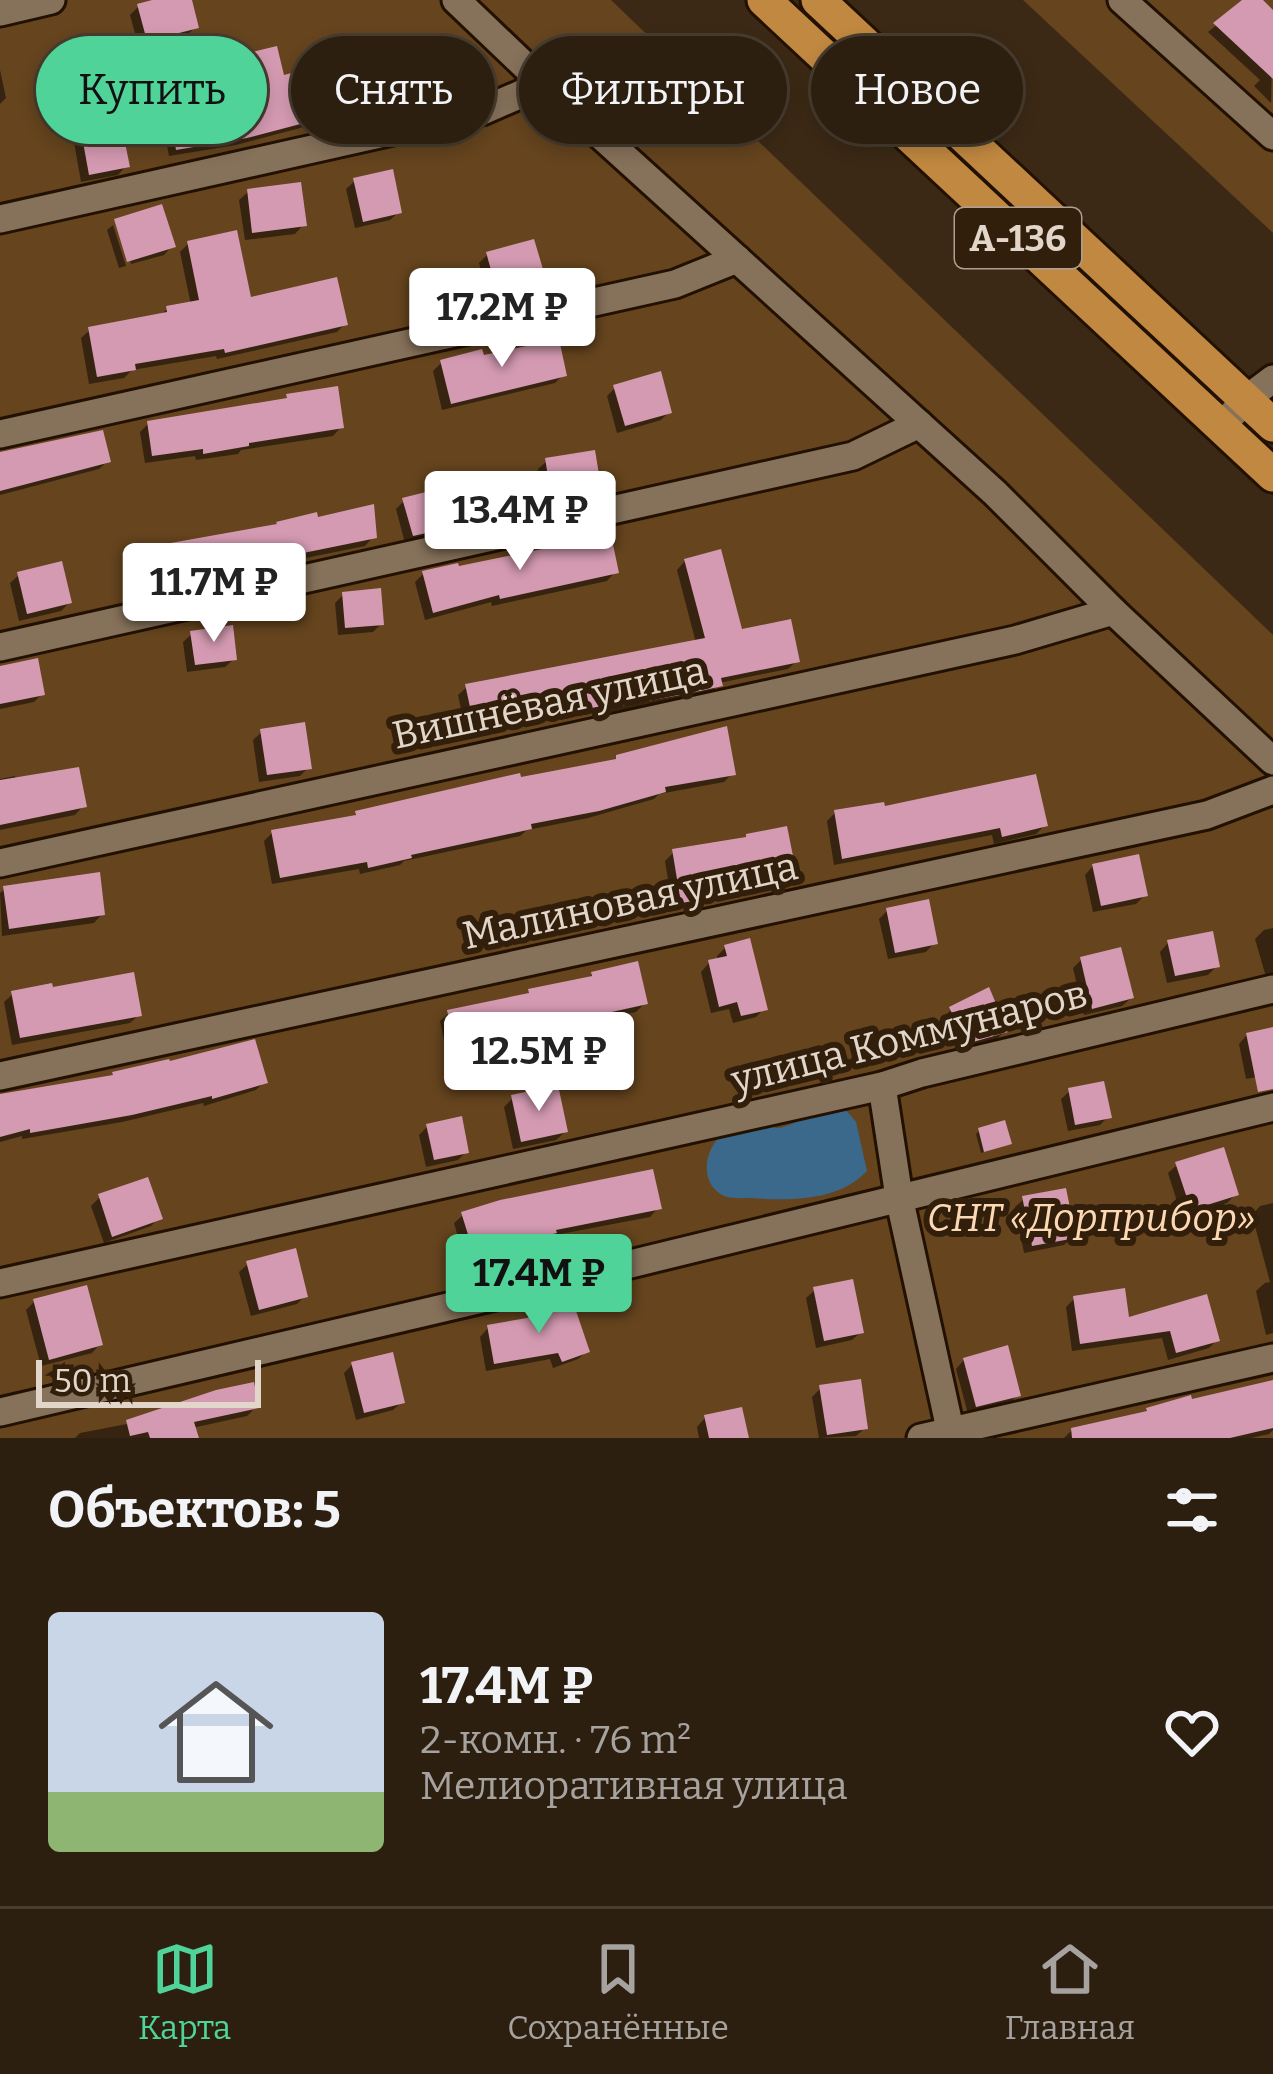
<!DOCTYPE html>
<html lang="ru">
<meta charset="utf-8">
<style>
body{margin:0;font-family:Bitter,serif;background:#382c1e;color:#f1f3f6;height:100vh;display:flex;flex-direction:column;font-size:45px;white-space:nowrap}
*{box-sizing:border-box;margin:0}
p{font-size:39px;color:#a6a29f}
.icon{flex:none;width:66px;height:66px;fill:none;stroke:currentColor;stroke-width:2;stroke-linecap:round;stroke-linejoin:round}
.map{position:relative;height:1438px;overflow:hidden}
.details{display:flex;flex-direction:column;background:#2c1f10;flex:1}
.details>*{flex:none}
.hud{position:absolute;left:36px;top:36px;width:1203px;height:108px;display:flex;gap:24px}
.scale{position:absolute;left:36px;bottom:30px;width:225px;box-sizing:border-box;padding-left:12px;border:6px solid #e2d6ca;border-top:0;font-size:33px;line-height:42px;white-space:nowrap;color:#e2d6ca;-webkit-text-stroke:9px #311f0b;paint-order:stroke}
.price{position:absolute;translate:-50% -102px;padding:0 27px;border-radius:12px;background:#fff;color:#222;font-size:39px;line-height:78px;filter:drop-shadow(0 3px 6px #0008)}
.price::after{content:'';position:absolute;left:50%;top:72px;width:36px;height:27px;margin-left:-18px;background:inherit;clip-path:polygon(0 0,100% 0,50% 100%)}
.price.current{background:#4fd399;color:#111}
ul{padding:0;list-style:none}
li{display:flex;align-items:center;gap:36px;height:300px;padding:0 48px}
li+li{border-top:3px solid #483d30}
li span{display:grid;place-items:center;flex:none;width:336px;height:240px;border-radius:12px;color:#555}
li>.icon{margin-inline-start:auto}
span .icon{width:144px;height:144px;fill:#fffc;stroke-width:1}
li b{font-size:51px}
h2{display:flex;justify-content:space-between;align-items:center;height:144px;padding:0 48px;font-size:51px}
.chip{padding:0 42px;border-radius:54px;background:#2c1f10;box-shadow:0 6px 18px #0003,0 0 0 3px #483d30;font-size:42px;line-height:108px}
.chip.current{background:#4fd399;color:#111}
.tab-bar{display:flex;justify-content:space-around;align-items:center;height:168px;border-top:3px solid #483d30;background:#2c1f10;font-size:33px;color:#a6a29f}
.tab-bar a{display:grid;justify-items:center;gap:6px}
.tab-bar .current{color:#4fd399}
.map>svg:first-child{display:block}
.green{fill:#65441e}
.water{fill:#3b698c}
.shadow{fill:#0007}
.building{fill:#d49ab1}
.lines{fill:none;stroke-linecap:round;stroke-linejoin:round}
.minor-casing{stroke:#210;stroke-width:33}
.trunk-casing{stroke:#210;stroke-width:39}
.minor{stroke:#86715a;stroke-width:27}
.trunk{stroke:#c08840;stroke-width:33}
.labels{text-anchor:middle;stroke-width:12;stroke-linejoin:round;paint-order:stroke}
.shield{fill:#311f0b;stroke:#ad9f91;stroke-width:3}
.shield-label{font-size:36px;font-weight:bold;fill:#e2d6ca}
.street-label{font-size:39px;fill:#e2d6ca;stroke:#311f0b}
.park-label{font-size:39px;font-style:italic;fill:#fcd9b4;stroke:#311f0b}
</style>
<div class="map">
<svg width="1273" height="1438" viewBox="0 0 1273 1438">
<rect width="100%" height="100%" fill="#3b2915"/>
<g class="green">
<path d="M0 0H611L1273 635V1438H0Z"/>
<path d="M1023 0H1273V233Z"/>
</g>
<path class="water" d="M829 1109 846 1110 856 1122 867 1171C839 1201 790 1201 752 1198 745 1198 731 1199 724 1196 695 1182 706 1139 732 1128 738 1125 753 1122 759 1122 765 1122 770 1127 777 1128 785 1129 816 1112 829 1109Z"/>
<g class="shadow">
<path d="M164 0H189L196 27 187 35 139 48 130 15 139 6Z"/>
<path d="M1247 0H1259L1273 14 1271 103 1254 86 1260 80 1208 32Z"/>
<path d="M245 57 282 78 377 102 368 110 236 145 169 156 162 119 170 110 245 97 237 65Z"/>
<path d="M0 70 6 98 0 104Z"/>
<path d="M82 133 126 166 118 175 81 182 74 142Z"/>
<path d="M355 181 399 212 390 220 355 228 346 189Z"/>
<path d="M248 192 303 225 295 234 245 240 239 200Z"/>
<path d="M160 208 172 246 164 255 131 264 118 222H115Z"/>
<path d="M113 225 126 266 119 268 107 230Z"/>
<path d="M188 244 248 300 345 324 337 332 217 359 216 356 132 370 124 378 89 384 81 338 90 330 159 317 167 309 191 305 180 252Z"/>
<path d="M488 254 544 285 536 294 491 306 479 263Z"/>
<path d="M482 359 563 375 555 383 442 410 433 371 441 363Z"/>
<path d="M615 388 669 412 661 420 617 433 607 396Z"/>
<path d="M288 397 341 427 333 436 241 450 238 454 196 460 195 456 145 463 140 432 149 423 282 402Z"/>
<path d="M0 456 108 461 99 469 0 495Z"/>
<path d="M547 461 598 486 592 491V485L542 493 538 469Z"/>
<path d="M592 491 589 494 543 502V499Z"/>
<path d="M404 501 445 527 437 536 405 543 396 509Z"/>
<path d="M316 520 373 537 365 546 162 587 158 555 166 547Z"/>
<path d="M685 561 740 632 797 661 788 669 719 683 711 693 596 715V713L500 728 496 731 467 737 458 695 467 687 696 643 677 570Z"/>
<path d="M615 572 607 581 492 606 491 602 425 620 415 582 423 574Z"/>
<path d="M19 575 69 603 61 611 19 621 10 583Z"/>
<path d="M343 595 381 624 373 632 338 635 335 603Z"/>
<path d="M192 634 234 659 225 667 187 672 183 642Z"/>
<path d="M0 669 42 694 34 702 0 709Z"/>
<path d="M262 732 309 767 300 776 259 782 253 740Z"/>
<path d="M732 774 724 782 659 794 654 799 588 818 527 830 520 836 404 861 400 865 360 874 359 869 272 884 264 841 272 833 352 819 356 814 518 781Z"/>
<path d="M15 776 16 781 83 806 75 815 0 830V779Z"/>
<path d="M883 810 1045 825 1036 834 994 844 992 835 834 865 827 821 835 813Z"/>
<path d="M674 852 793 870 784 879 720 892 712 903 673 910 665 861Z"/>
<path d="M1093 866 1145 895 1136 904 1093 912 1085 875Z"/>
<path d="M5 889 102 914 94 923 2 936 0 893Z"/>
<path d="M888 910 934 943 926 952 888 959 879 919Z"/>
<path d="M1273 928V975L1266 977 1255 939 1264 930Z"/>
<path d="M1168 943 1217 966 1208 975 1167 983 1160 952Z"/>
<path d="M726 947 764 1009 756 1017 733 1023 729 1009 711 1013 701 972 709 963 718 961 717 956Z"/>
<path d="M1081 960 1131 998 1122 1006 1084 1015 1073 968Z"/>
<path d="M592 974 645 1003 636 1012 490 1043 484 1050 448 1058 440 1021 449 1013 525 996 530 992 587 980Z"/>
<path d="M13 994 139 1015 130 1023 12 1045 4 1002Z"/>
<path d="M951 1010 1004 1032 996 1040 957 1051 943 1018Z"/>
<path d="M1273 1030V1074L1246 1079 1239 1044 1247 1035Z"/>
<path d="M264 1082 256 1090 204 1106 203 1103 122 1122 22 1139V1136L0 1142V1096Z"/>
<path d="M1070 1091 1108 1117 1100 1125 1068 1131 1061 1099Z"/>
<path d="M513 1098 565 1132 556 1140 513 1149 504 1107Z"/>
<path d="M428 1126 466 1152 458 1160 426 1167 419 1135Z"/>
<path d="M979 1131 1008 1143 981 1153 976 1134Z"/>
<path d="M1177 1165 1236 1194 1227 1203 1182 1217 1168 1173Z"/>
<path d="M100 1197 159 1218 151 1226 104 1243 91 1206Z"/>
<path d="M1024 1199 1072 1237 1064 1245 1024 1253 1015 1207Z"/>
<path d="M1273 1203V1333L1266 1335 1256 1291 1265 1283 1270 1282 1252 1215 1260 1206Z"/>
<path d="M658 1208 650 1217 550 1236 545 1241 465 1261 454 1223 463 1215Z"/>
<path d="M248 1264 305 1296 297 1304 251 1316 239 1272Z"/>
<path d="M815 1290 861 1332 852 1340 816 1348 806 1298Z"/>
<path d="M1075 1298 1127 1320 1217 1340 1209 1348 1168 1360 1162 1338 1072 1351 1066 1307Z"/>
<path d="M34 1302 100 1344 92 1353 41 1366 26 1310Z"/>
<path d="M528 1321 587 1351 578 1359 553 1368 550 1359 486 1371 480 1337 488 1328Z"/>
<path d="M964 1360 1018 1395 1009 1403 968 1414 956 1369Z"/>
<path d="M353 1364 402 1402 393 1410 356 1420 344 1373Z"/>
<path d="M821 1388 865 1428 856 1436 819 1438 812 1397Z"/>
<path d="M217 1393 256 1407 247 1416 192 1428 195 1435 192 1438H75L80 1433 127 1424Z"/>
<path d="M1273 1404V1430L1269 1434 1251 1438H1064L1071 1431Z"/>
<path d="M740 1410 746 1438H699L697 1427 705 1418Z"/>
</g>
<g class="building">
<path d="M152 0H192L199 28 147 41 137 4Z"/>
<path d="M1242 0H1263L1273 10V79L1213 23Z"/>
<path d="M277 46 284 75 367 53 380 103 247 138 176 150 169 107 253 93 243 54Z"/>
<path d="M121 123 130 167 89 175 81 131Z"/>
<path d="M393 169 402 213 363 222 353 178Z"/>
<path d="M301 182 307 226 252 233 247 189Z"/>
<path d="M162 204 176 247 127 262 114 219Z"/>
<path d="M237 230 251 297 337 277 348 325 225 353 224 349 135 364 136 370 97 377 88 327 167 312 166 306 199 300 187 241Z"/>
<path d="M534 239 548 286 499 299 486 252Z"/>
<path d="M559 339 567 376 451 404 440 360 482 349 484 355Z"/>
<path d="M661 371 672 413 625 426 613 385Z"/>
<path d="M338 386 344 428 249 443V446L203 454V449L152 456 147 421 287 398 286 394Z"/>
<path d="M103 430 111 462 0 491V452Z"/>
<path d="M595 450 601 487 551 495 545 458Z"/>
<path d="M438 489 449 528 413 536 402 498Z"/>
<path d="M374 504 377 538 170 580 165 544 277 524 276 522 317 512 318 517Z"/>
<path d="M611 535 619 573 500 599 499 595 433 613 422 571 458 563 459 566Z"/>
<path d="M721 549 742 629 791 619 800 662 721 678 723 686 691 693 604 709V706L507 721 508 724 475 730 465 684 705 638 684 559Z"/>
<path d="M62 561 72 603 27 614 17 572Z"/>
<path d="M381 588 384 625 345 628 342 592Z"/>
<path d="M233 625 237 660 195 665 190 631Z"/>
<path d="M38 658 45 695 0 704V666Z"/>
<path d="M305 722 312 769 267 775 260 729Z"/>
<path d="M727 726 736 775 665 787 666 792 599 811 531 824 532 829 411 855 412 858 368 868 367 862 280 878 271 830 356 815 355 811 520 773 521 777 616 759V755Z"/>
<path d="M79 767 87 807 0 825V780Z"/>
<path d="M1036 774 1048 826 1002 837 1000 828 842 859 834 810 884 802 885 806Z"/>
<path d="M787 826 796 871 723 887 724 896 681 903 672 849 746 837V834Z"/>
<path d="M1139 854 1148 896 1101 906 1092 864Z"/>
<path d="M100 872 105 915 9 929 3 886Z"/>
<path d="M929 899 938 944 895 953 886 908Z"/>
<path d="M1213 931 1220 967 1175 976 1167 940Z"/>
<path d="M750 938 768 1010 741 1016 737 1002 719 1007 708 960 727 956 724 945Z"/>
<path d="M1121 947 1134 998 1092 1009 1080 957Z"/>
<path d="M638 961 648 1004 494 1038 495 1042 456 1051 447 1010 529 993 528 989 592 976 591 972Z"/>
<path d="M134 972 142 1016 20 1038 11 991 52 983 53 987Z"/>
<path d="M989 987 1008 1032 966 1044 949 1007Z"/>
<path d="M1273 1027V1089L1258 1092 1246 1033Z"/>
<path d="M255 1039 268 1083 212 1099V1096L132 1115 30 1133V1129L0 1137V1094L113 1075 112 1072 169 1059 170 1061Z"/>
<path d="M1104 1081 1112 1118 1075 1125 1068 1088Z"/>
<path d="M558 1085 568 1132 521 1142 511 1095Z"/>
<path d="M462 1116 469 1153 434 1160 426 1124Z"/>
<path d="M1005 1120 1012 1144 984 1152 978 1128Z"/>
<path d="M1224 1147 1239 1195 1191 1210 1175 1162Z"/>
<path d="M653 1169 662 1209 556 1230 557 1233 474 1254 461 1212 500 1200Z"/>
<path d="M148 1177 163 1219 112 1237 98 1194Z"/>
<path d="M1066 1188 1076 1238 1032 1246 1022 1196Z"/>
<path d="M296 1248 308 1297 259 1310 246 1261Z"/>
<path d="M853 1279 864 1333 824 1341 813 1287Z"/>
<path d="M87 1285 103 1345 49 1360 33 1299Z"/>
<path d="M1125 1288 1129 1317 1207 1294 1220 1341 1176 1353 1170 1331 1080 1344 1073 1296Z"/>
<path d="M573 1302 590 1352 562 1362 558 1353 494 1364 487 1325 527 1318Z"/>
<path d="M1008 1345 1021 1396 976 1407 963 1358Z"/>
<path d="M393 1352 405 1403 364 1413 351 1362Z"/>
<path d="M861 1379 868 1429 827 1435 819 1385Z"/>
<path d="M1273 1380V1428L1230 1438H1072L1071 1428 1147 1411 1146 1408 1191 1395 1192 1399Z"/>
<path d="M254 1382 259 1408 194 1422 199 1438H150L148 1432 130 1436 126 1420 216 1390Z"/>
<path d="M742 1407 749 1438H709L704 1415Z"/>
</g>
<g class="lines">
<defs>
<g id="minor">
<path d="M456 0 544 84 995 493 1113 611 1273 761"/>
<path d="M1122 0 1273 136"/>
<path d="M0 12 51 0"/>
<path d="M0 219 482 111 544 84"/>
<path d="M1221 427 1245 400 1273 379"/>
<path d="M0 434 675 284 737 259"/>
<path d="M0 647 853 456 919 424"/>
<path d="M0 863 1015 640 1113 611"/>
<path d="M0 1076 1207 815 1273 790"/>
<path d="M882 1086 899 1197 952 1438"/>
<path d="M0 1283 882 1086 922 1073 1273 989"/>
<path d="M0 1412 610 1269 1273 1107"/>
<path d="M921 1438 1273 1358"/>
</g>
<g id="trunk">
<path d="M764 0 1273 475"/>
<path d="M818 0 1273 425"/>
</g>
</defs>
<use href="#minor" class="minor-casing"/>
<use href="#trunk" class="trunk-casing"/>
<use href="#minor" class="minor"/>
<use href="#trunk" class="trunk"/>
</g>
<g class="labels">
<rect class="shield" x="955" y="208" width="126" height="60" rx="9"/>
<g class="shield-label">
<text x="1018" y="251">А-136</text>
</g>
<g class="street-label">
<text transform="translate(549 702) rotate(-12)" y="14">Вишнёвая улица</text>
<text transform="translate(630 900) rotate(-12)" y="14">Малиновая улица</text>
<text transform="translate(909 1036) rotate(-14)" y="14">улица Коммунаров</text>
</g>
<g class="park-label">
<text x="1091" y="1231">СНТ «Дорприбор»</text>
</g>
</g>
</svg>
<div class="scale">50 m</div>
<b class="price" style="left:502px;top:370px">17.2M ₽</b>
<b class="price" style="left:520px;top:573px">13.4M ₽</b>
<b class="price" style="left:214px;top:645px">11.7M ₽</b>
<b class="price" style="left:539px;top:1114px">12.5M ₽</b>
<b class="price current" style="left:539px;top:1336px">17.4M ₽</b>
<div class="hud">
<a class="chip current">Купить</a>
<a class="chip">Снять</a>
<a class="chip">Фильтры</a>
<a class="chip">Новое</a>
</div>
</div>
<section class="details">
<h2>Объектов: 5<svg class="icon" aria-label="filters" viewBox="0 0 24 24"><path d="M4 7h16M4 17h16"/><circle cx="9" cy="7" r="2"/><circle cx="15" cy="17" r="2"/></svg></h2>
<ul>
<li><span style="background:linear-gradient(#c9d6e8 75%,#8fb573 0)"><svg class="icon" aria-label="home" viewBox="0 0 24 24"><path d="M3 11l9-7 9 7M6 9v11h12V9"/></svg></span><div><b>17.4M ₽</b><p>2-комн. · 76 m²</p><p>Мелиоративная улица</p></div><svg class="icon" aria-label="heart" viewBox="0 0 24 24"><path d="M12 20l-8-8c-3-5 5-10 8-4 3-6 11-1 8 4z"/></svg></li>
</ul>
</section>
<nav class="tab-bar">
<a class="current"><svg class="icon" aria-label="map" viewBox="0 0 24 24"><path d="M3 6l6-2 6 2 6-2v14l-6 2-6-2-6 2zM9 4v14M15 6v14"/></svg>Карта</a>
<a><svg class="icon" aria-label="saved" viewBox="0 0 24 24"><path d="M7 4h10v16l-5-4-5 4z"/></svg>Сохранённые</a>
<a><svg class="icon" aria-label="home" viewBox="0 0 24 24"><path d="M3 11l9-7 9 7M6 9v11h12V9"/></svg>Главная</a>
</nav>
